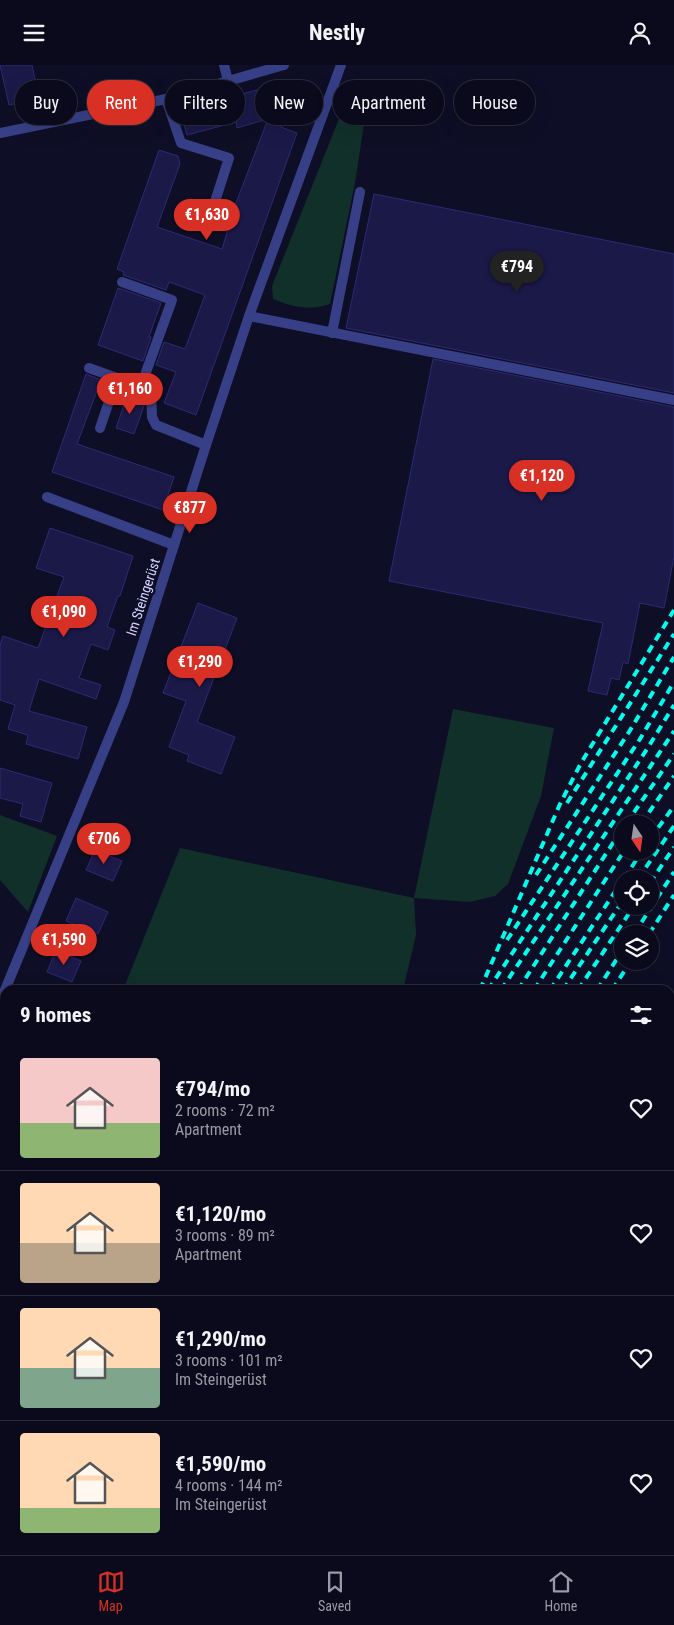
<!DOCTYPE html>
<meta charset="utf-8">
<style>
body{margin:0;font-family:"Roboto Condensed",sans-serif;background:#181829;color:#f1f3f6;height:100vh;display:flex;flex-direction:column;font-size:19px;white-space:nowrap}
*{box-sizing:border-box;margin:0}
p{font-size:16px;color:#999aa3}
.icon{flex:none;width:28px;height:28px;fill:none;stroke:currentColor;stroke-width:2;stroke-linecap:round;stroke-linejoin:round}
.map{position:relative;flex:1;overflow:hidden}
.drawer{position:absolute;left:0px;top:920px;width:675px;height:570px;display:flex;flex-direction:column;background:#0a0a1c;border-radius:15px 15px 0 0;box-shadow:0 5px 20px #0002,0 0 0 1px #2a2b3b}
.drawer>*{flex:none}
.hud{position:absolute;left:15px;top:15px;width:645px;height:45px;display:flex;gap:10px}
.needle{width:32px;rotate:167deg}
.fabs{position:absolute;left:614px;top:750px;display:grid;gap:10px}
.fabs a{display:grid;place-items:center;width:45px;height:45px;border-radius:50%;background:#0a0a1c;box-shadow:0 5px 20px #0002,0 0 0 1px #2a2b3b;font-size:25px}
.price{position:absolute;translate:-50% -42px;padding:0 11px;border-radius:18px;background:#d93025;color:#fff;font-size:16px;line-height:32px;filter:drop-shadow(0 1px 2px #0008)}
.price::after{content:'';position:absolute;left:50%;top:30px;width:15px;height:11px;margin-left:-8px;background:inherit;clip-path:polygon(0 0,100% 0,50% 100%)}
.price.active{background:#222;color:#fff}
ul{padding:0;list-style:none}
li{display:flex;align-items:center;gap:15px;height:125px;padding:0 20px}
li+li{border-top:1px solid #2a2b3b}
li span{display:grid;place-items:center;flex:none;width:140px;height:100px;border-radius:5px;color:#555}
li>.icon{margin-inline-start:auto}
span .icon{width:60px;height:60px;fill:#fffc;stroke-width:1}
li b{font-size:21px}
h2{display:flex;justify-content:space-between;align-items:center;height:60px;padding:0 20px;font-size:21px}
.chip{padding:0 18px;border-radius:22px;background:#0a0a1c;box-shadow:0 5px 20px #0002,0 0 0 1px #2a2b3b;font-size:18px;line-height:45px}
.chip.active{background:#d93025;color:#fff}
header{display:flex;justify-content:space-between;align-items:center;height:65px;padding:0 20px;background:#0a0a1c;font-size:22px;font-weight:700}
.tabs{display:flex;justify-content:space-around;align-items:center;height:70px;border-top:1px solid #2a2b3b;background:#0a0a1c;font-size:14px;color:#999aa3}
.tabs a{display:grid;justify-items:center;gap:2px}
.tabs .active{color:#d93025}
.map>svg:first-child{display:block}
.green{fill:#11302a}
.building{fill:#1b1948;stroke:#2d2a75}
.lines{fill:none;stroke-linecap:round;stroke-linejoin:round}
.service{stroke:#374087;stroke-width:10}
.minor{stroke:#374087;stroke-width:10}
.tertiary{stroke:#374087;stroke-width:10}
.rail{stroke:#00feef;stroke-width:4;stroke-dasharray:8 6;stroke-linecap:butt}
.labels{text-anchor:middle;stroke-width:5;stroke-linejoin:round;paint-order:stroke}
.street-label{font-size:14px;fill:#d3d5ff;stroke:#0e0e26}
</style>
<header><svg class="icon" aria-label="menu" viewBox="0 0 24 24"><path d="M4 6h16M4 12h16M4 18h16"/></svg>Nestly<svg class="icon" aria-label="person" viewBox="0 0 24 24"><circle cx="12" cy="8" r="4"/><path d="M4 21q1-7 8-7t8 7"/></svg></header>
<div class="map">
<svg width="674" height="1490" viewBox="0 0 674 1490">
<rect width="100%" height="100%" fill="#0e0e26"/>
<g class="green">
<path d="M353 19H370L355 118 330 239C310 246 292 242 273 234L272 221Z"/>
<path d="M453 644 554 663 541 731 508 819 495 831 470 837 414 833 416 870 403 925H123L180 783 414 833Z"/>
<path d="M0 750 57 771 28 847 0 815Z"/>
<path d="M674 1204V1255L670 1259V1209Z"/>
<path d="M0 1422 5 1427V1485H98L104 1490H0Z"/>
</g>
<g class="building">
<path d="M0 0H32L39 33 9 40Z"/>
<path d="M260 24 264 39 272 42 278 26 279 46 286 49 280 51 281 62 297 68 196 350 164 338 176 307 156 300 164 277 185 284 205 230 169 217 166 225 123 210 124 207 117 204 159 85 178 91 180 99 157 162 222 184 236 138 268 54 237 63 236 57 187 70 180 46Z"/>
<path d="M374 129 674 189V328L346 263Z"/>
<path d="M118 223 161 238 149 272H151L143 296 98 280Z"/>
<path d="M433 294 674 342V492L664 543 640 538 628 599 623 597 619 615 611 613 607 630 588 626 603 558 389 516Z"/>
<path d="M86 309 101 315 77 379 174 412 163 445 52 407Z"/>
<path d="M127 331 145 338 134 369 116 363Z"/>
<path d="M50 463 133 491 120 531H118L107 562 115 565 108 585 91 579 79 613 101 620 96 634 39 614 29 646 87 662 78 694 26 679 28 670 8 664 15 640 0 635V580L3 571 38 583 64 512 36 503Z"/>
<path d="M198 538 237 553 197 657 235 672 221 709 187 696 189 690 169 682 186 636 163 628Z"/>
<path d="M0 703 52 718 41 757 20 751 23 739 0 733Z"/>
<path d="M95 785 122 796 113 816 86 805Z"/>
<path d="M76 833 108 847 98 869 66 856Z"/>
<path d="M56 885 81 896 72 917 47 907Z"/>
</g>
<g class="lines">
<g class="service">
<path d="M224 0 228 16"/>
<path d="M166 34 181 78 229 93 210 152"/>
<path d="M122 217 172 235 141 321"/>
<path d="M249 251 674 335"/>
<path d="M332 268 360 127"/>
<path d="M89 303 117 313"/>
<path d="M100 363 117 313 151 324 152 352 156 360 206 380"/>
<path d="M47 432 174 480"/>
<path d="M0 1162 5 1169"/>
<path d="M0 1315 5 1310"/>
<path d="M0 1411 5 1415"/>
<path d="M670 1423 674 1426"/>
<path d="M670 1476 674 1479"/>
<path d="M522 1485 520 1487 524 1490"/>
<path d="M481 1490 486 1485"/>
<path d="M572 1490 577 1485"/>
<path d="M595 1490 601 1485"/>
<path d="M636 1490 641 1485"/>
</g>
<g class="minor">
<path d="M5 925 124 637 206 380 249 251 341 0"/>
<path d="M0 938 5 926"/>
<path d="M0 1208 5 1212"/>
<path d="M670 1274 674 1269"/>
<path d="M670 1455 674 1458"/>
</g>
<path class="tertiary" d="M0 68 166 34 284 0"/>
<g class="rail">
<path d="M567 738 674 569"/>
<path d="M626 759 674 689"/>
<path d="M641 759 674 711"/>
<path d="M650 774 674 741"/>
<path d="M536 810 629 667 674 592"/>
<path d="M624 814 642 786"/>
<path d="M638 814 674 761"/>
<path d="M650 818 674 782"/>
<path d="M634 869 674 807"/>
<path d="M649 869 674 830"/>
<path d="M507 875 640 674 674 617"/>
<path d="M480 925 560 739 581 698 674 545"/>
<path d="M488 925 649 681 674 640"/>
<path d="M501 925 674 666"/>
<path d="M518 925 622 764"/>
<path d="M534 925 624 786"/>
<path d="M550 925 622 816"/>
<path d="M563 925 622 837"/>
<path d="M578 925 634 841"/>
<path d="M597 925 622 886"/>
<path d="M612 925 631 896"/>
<path d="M670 1108 674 1104"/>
<path d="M670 1128 674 1123"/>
<path d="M340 1490 345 1485"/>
<path d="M357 1490 362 1485"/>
<path d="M379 1490 382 1485"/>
</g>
</g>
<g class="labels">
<g class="street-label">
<text transform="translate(143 532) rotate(-72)" y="5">Im Steingerüst</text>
</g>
</g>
</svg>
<div class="fabs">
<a><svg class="needle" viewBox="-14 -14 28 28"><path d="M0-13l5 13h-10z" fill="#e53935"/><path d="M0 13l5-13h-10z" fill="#999aa3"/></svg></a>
<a><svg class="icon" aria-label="locate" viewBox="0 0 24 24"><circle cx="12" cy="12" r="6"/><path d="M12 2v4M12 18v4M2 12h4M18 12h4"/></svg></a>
<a><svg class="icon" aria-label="layers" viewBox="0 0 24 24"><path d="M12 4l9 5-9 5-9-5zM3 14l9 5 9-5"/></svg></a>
</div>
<b class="price" style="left:207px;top:176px">€1,630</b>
<b class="price active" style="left:517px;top:228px">€794</b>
<b class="price" style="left:130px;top:350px">€1,160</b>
<b class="price" style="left:542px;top:437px">€1,120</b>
<b class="price" style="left:190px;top:469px">€877</b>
<b class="price" style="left:64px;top:573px">€1,090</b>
<b class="price" style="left:200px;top:623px">€1,290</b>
<b class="price" style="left:104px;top:800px">€706</b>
<b class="price" style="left:64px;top:901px">€1,590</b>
<div class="hud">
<a class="chip">Buy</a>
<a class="chip active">Rent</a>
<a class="chip">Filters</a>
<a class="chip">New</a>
<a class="chip">Apartment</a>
<a class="chip">House</a>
</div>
<section class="drawer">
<h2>9 homes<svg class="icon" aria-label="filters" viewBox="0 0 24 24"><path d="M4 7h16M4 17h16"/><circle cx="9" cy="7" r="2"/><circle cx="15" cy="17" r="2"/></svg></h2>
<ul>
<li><span style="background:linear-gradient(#f6c9c9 65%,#8fb573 0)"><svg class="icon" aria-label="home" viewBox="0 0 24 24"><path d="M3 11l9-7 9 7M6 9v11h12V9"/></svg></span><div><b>€794/mo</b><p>2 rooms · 72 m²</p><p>Apartment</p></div><svg class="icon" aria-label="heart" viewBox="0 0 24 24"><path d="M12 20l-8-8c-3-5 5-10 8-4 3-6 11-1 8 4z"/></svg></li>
<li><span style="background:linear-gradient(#ffd9b3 60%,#b9a48a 0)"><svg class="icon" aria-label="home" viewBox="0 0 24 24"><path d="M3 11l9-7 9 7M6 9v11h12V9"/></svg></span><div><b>€1,120/mo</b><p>3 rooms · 89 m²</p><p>Apartment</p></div><svg class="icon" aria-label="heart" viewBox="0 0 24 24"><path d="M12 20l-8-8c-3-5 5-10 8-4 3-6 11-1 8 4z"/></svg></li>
<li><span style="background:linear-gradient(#ffd9b3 60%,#7fa58c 0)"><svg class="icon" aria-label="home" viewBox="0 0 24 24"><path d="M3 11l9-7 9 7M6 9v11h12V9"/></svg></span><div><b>€1,290/mo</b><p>3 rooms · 101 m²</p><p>Im Steingerüst</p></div><svg class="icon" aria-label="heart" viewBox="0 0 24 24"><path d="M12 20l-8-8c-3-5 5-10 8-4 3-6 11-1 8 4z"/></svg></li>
<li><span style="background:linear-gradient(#ffd9b3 75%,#8fb573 0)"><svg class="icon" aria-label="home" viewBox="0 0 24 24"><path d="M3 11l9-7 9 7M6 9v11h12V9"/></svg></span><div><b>€1,590/mo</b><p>4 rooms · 144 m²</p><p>Im Steingerüst</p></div><svg class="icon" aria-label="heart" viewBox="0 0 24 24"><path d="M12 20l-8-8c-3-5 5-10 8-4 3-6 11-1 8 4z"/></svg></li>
</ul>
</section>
</div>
<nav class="tabs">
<a class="active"><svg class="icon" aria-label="map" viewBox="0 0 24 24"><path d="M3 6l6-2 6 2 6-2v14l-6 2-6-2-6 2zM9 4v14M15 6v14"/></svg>Map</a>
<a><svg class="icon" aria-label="saved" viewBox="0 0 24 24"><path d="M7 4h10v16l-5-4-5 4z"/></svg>Saved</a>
<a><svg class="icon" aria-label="home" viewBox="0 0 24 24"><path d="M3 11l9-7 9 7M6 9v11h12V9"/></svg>Home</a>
</nav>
